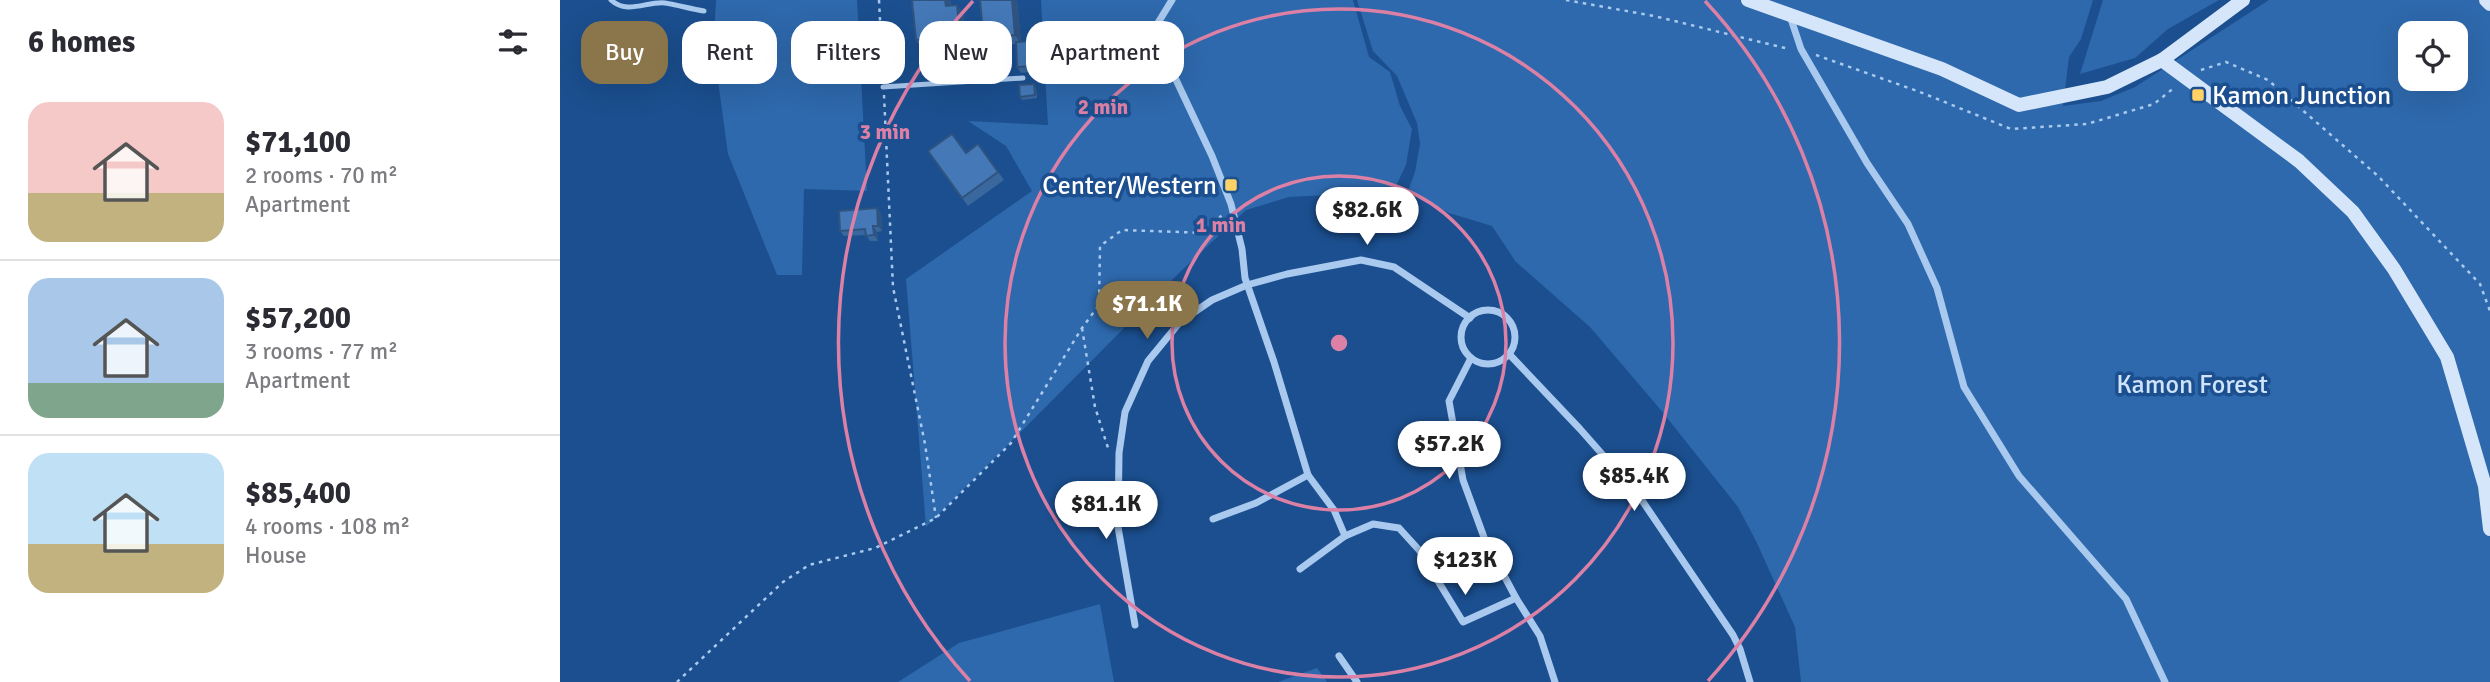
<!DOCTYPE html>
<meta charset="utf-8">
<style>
body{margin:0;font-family:Signika,sans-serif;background:#f2f2f3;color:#2b2b33;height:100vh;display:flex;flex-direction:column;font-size:26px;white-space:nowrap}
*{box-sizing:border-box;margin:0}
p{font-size:23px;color:#7c7c81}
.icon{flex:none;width:38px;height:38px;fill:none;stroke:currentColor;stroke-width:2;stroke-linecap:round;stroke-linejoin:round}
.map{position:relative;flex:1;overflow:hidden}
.details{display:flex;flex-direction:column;background:#fff;width:560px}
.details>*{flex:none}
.top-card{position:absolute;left:21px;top:21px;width:665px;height:63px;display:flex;gap:14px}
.buttons{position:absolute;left:1838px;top:21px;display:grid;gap:14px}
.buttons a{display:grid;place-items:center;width:70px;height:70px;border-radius:14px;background:#fff;box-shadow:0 7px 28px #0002;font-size:35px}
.price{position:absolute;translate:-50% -60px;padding:0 16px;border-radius:24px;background:#fff;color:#222;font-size:23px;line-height:46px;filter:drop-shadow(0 2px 4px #0008)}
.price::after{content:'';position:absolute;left:50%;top:42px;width:21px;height:16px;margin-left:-10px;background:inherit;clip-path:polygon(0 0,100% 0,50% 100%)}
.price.on{background:#8a764a;color:#fff}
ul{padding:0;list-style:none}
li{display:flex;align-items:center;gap:21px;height:175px;padding:0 28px}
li+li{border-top:2px solid #e1e1e2}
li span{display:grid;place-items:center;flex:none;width:196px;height:140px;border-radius:21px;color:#555}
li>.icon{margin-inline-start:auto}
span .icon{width:84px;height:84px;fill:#fffc;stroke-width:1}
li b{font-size:30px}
h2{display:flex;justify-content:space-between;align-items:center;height:84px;padding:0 28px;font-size:30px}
.pill{padding:0 24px;border-radius:21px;background:#fff;box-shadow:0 7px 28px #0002;font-size:24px;line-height:63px}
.pill.on{background:#8a764a;color:#fff}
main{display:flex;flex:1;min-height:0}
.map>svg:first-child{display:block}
.green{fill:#2e69ad;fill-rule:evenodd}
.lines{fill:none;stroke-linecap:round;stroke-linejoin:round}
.path{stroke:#a9c9ee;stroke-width:2.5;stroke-dasharray:3.5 5;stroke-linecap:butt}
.service{stroke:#a9c9ee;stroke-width:5}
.minor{stroke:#a9c9ee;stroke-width:7}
.secondary{stroke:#d6e6fa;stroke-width:14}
.wall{fill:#3a679d}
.shaded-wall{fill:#305480}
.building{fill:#4478b7;stroke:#305480;stroke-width:2}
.ring{fill:none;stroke:#dd80a5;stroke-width:3.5}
.poi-dot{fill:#ffd166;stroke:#1b4f8f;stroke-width:2.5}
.labels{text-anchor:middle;stroke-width:7;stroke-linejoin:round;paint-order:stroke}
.poi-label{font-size:26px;fill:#fff;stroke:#1b4f8f;text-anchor:start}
.park-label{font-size:26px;fill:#cfe3fa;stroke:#1b4f8f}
.centre{fill:#dd80a5;stroke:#1b4f8f;stroke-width:3.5}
.ring-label{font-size:21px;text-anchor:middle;font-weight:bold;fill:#dd80a5;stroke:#1b4f8f;stroke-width:7;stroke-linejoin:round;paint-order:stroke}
</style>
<main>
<section class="details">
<h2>6 homes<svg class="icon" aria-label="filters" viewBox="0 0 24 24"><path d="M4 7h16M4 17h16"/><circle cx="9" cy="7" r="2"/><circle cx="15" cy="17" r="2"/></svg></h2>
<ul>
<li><span style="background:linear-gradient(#f6c9c9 65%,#c2b280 0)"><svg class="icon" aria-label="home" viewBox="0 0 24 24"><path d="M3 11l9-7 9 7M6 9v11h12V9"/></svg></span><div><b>$71,100</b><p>2 rooms · 70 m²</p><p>Apartment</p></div></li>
<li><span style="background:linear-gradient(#a9c7e8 75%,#7fa58c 0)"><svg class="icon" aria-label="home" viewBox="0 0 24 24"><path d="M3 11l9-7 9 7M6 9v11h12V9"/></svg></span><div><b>$57,200</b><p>3 rooms · 77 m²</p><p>Apartment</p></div></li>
<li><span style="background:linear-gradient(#bfe0f5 65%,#c2b280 0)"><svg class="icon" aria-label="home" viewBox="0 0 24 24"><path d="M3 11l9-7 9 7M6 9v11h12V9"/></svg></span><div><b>$85,400</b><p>4 rooms · 108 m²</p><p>House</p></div></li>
</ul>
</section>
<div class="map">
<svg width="1930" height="682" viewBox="0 0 1930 682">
<rect width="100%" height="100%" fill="#1b4f8f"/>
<g class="green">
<path d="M156 0H297L307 191 244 189 242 275H217L168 154 156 66 153 55Z"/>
<path d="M481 0H793L809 57 830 72 840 106 852 129 846 165 833 192 729 197 686 210 621 271 366 527 346 279 472 191 446 146 408 121 488 125Z"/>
<path d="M797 0H1533L1521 39 1509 57 1503 106 1541 101 1575 87 1709 0H1930V682H1241L1235 627 1196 541 1178 507 1100 409 1030 327 956 262 932 226 889 213 848 191 855 172 860 144 857 123 837 76 813 51ZM1850 33H1895V79H1850Z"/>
<path d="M1543 0H1659L1608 29 1575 58 1520 74Z"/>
<path d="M540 604 554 682H338L399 643Z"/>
<path d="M757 668 767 682H718Z"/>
</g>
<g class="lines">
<g class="path">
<path d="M319 0 323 78"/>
<path d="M1006 0 1094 16 1229 49"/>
<path d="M1256 55 1360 92 1451 129 1527 124 1594 104 1615 87"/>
<path d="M1641 70 1666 62 1708 80 1818 176 1920 284 1930 311"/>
<path d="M324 95 333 287 365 444 376 518"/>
<path d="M522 328 535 407 548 448"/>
<path d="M117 682 223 582 249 565 315 548 376 518 451 443 522 328 539 305 540 246 562 230 648 233 663 213"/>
</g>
<g class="service">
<path d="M51 0C67 15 87 1 105 3 118 5 131 9 144 11"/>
<path d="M323 87 463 78"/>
</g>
<g class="minor">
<path d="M612 0 593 31 652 156 671 204 682 249 685 278 714 362 748 475 774 510 785 536 740 569"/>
<path d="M1230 16 1241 49 1307 163 1348 224 1377 288 1404 387 1459 476 1566 599 1605 682"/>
<circle cx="928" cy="337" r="27"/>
<path d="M949 354 1020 429 1079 496 1173 635 1180 649 1190 682"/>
<path d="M911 358 889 401 903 480 925 540 956 598"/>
<path d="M653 519 696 503 748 475"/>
<path d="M785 536 813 524 839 528 859 550 903 622 956 598 980 636 995 682"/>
<path d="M575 625 558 527 559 453 565 412 588 361 620 322 652 300 687 285 727 274 801 260 834 267 910 318"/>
<path d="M779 656 797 682"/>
</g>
<g class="secondary">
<path d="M1188 0 1382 69 1459 105 1547 87 1602 60 1683 0"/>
<path d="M1926 0 1930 4"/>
<path d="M1602 60 1739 161 1793 212 1834 269 1887 357 1925 486 1930 529"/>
</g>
</g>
<g class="wall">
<path d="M352 0H390L391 5H397L403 13 406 44 362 48 356 40Z"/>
<path d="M420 0H457L461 42 479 46 480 71 461 73 457 67 456 44 437 46 433 40H429L423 32Z"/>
<path d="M476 87 477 98 462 100 460 97Z"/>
<path d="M418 144 444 180 408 206 368 151 406 153Z"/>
<path d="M317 208 321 214 322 231 317 232 318 241H310L306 235 284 236 280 231Z"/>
</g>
<g class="shaded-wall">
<path d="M385 0H390L391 14 386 6Z"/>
<path d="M452 0H457L461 44 455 35Z"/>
<path d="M397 5 403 13 406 44 400 35Z"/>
<path d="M475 41 479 46 480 71 476 66Z"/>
<path d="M317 208 321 214 322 231 318 226Z"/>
<path d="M313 226 317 232 318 241 314 235Z"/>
</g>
<g class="building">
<path d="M352 0H385L386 6 397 5 400 35 356 40Z"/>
<path d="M420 0H452L455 35 431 37V31L423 32Z"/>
<path d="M475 41 476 66 457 67 456 42Z"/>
<path d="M474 84 475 95 460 97 459 85Z"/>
<path d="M392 134 406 153 418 144 438 172 402 198 368 151Z"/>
<path d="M317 208 318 226H313L314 235 306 236 305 229 280 231 279 211Z"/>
</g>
<g class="ring">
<circle cx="779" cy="343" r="167"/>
<circle cx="779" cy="343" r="334"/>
<path d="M410 681A501 501 0 0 1 413 1M1145 1A501 501 0 0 1 1148 681"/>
</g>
<g class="poi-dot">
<rect x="1631" y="88" width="14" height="14" rx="3.5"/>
<rect x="664" y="178" width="14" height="14" rx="3.5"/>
</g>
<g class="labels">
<g class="poi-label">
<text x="1652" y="104">Kamon Junction</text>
<text x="657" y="194" text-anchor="end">Center/Western</text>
</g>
<g class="park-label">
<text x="1632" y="393">Kamon Forest</text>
</g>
</g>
<circle cx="779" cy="343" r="10" class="centre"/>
<g class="ring-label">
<text x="543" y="114">2 min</text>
<text x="325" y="139">3 min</text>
<text x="661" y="232">1 min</text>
</g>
</svg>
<div class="buttons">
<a><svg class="icon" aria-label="locate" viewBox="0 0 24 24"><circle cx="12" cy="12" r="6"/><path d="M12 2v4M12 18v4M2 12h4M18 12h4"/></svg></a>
</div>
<b class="price" style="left:807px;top:247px">$82.6K</b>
<b class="price on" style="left:587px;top:341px">$71.1K</b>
<b class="price" style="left:889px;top:481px">$57.2K</b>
<b class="price" style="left:1074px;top:513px">$85.4K</b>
<b class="price" style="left:546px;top:541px">$81.1K</b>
<b class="price" style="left:905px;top:597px">$123K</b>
<div class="top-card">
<a class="pill on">Buy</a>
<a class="pill">Rent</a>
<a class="pill">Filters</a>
<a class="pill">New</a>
<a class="pill">Apartment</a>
</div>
</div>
</main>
